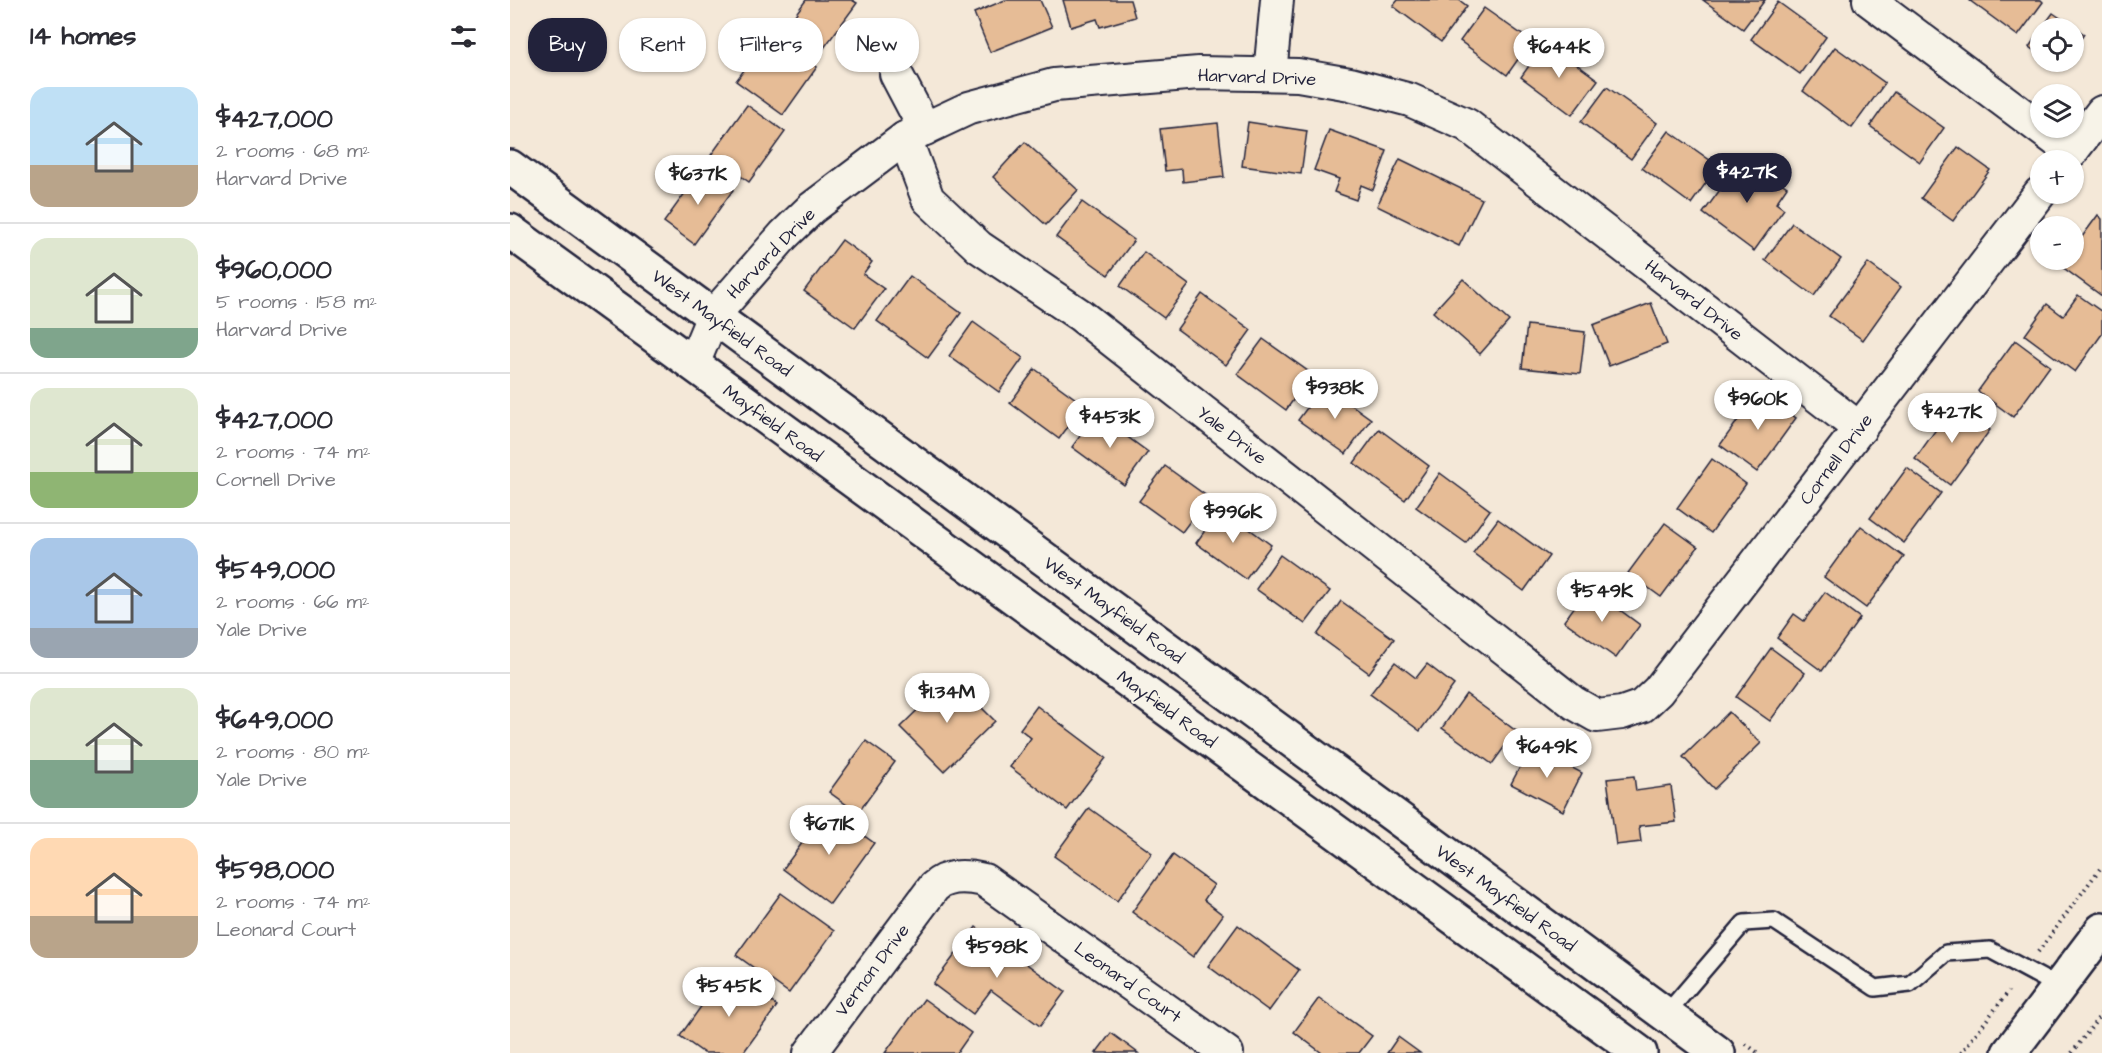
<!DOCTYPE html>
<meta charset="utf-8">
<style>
body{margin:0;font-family:"Architects Daughter",sans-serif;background:#f7f7f7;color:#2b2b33;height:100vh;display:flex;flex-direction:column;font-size:22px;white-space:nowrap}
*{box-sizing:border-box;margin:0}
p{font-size:20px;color:#7c7c81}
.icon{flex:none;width:33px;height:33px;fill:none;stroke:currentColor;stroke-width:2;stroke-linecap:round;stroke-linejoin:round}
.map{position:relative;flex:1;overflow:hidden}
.panel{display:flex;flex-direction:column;background:#fff;width:510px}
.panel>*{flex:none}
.hud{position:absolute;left:18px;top:18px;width:570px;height:54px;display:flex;gap:12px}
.buttons{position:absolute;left:1520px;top:18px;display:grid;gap:12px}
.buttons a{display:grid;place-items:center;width:54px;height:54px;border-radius:50%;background:#fff;box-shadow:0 2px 4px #0004;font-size:30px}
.price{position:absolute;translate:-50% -51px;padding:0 14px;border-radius:21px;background:#fff;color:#222;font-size:20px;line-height:39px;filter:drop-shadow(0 2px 3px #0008)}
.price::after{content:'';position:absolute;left:50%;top:36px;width:18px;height:14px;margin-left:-9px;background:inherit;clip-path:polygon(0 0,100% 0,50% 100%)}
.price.selected{background:#22223b;color:#fff}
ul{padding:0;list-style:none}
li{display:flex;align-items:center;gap:18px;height:150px;padding:0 30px}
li+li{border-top:2px solid #e1e1e2}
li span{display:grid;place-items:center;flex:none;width:168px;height:120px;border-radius:18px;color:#555}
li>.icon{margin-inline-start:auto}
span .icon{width:72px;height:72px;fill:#fffc;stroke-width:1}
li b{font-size:26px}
h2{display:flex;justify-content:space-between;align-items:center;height:72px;padding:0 30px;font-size:26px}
.tag{padding:0 21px;border-radius:24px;background:#fff;box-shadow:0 2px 4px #0004;font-size:21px;line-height:54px}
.tag.selected{background:#22223b;color:#fff}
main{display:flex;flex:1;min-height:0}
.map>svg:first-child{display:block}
.building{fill:#e6bc96;stroke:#22223b;stroke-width:1.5}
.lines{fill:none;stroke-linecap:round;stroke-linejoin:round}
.service-casing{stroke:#22223b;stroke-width:20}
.minor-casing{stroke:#22223b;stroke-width:36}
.secondary-casing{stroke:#22223b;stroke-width:38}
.path{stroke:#22223b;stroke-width:4;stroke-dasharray:1.5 4.5;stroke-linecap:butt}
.service{stroke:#f7f3e8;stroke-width:15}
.minor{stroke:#f7f3e8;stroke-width:32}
.secondary{stroke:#f7f3e8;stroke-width:33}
.labels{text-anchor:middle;stroke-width:4.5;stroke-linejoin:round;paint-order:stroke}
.street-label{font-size:18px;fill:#22223b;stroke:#f7f3e8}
</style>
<main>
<section class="panel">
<h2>14 homes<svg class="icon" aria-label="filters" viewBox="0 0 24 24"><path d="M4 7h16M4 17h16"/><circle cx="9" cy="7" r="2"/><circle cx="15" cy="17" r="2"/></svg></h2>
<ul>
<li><span style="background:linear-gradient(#bfe0f5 65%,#b9a48a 0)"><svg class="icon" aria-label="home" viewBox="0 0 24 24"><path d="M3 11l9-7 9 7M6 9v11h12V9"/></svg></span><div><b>$427,000</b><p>2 rooms · 68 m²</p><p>Harvard Drive</p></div></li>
<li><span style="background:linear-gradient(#dfe7d0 75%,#7fa58c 0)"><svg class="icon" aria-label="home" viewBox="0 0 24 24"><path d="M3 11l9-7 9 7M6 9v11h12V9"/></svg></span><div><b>$960,000</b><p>5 rooms · 158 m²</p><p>Harvard Drive</p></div></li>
<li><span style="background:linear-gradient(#dfe7d0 70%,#8fb573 0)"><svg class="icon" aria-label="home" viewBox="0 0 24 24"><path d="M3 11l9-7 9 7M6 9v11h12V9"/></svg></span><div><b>$427,000</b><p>2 rooms · 74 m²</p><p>Cornell Drive</p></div></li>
<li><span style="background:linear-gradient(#a9c7e8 75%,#9aa5b1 0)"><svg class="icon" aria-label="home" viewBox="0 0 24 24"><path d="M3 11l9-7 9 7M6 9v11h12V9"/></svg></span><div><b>$549,000</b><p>2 rooms · 66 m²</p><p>Yale Drive</p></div></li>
<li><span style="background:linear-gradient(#dfe7d0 60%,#7fa58c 0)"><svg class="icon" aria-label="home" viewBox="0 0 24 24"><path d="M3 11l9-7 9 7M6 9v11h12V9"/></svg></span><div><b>$649,000</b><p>2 rooms · 80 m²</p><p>Yale Drive</p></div></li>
<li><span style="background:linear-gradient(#ffd9b3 65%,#b9a48a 0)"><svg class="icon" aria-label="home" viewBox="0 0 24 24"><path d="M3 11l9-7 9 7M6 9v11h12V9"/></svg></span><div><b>$598,000</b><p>2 rooms · 74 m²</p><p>Leonard Court</p></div></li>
</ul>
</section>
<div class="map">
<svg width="1592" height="1053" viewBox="0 0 1592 1053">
<rect width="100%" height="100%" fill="#f4e8d8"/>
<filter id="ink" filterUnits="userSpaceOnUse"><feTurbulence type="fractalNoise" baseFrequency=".0167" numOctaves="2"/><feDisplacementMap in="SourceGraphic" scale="12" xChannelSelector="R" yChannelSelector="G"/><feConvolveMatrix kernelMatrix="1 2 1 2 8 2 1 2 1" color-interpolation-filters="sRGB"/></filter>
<g filter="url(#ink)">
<g class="building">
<path d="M296 0H342L347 3 311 52 276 27Z"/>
<path d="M495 0H530L542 27 480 52 464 13Z"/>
<path d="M553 0H620L625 17 590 27 587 19 561 27Z"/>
<path d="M888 0H949L957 6 931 42 883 6Z"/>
<path d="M1193 0H1255L1233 29Z"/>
<path d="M1459 0H1531L1533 2 1508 36Z"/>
<path d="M1268 2 1316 37 1290 74 1241 39Z"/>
<path d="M974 8 1021 41 997 75 950 41Z"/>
<path d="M1543 13 1574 34 1563 51V28H1532Z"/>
<path d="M1530 31V55L1519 47Z"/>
<path d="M270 40 307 67 273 115 226 81 250 48 259 55Z"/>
<path d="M1036 42 1088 80 1062 115 1011 77Z"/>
<path d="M1325 47 1375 83 1342 128 1293 91Z"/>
<path d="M1097 87 1147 123 1121 159 1071 122Z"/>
<path d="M1384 92 1434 128 1410 162 1360 126Z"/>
<path d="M237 105 275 132 239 182 201 155Z"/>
<path d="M738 122 797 131 791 174 732 166Z"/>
<path d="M708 123 714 177 673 182 672 169 655 171 650 129Z"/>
<path d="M819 130 877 151 863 190 851 185 846 200 824 192 829 179 804 170Z"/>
<path d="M1159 131 1208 166 1181 204 1132 168Z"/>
<path d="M515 142 568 190 536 225 483 177Z"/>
<path d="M1448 147 1480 170 1443 221 1411 198Z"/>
<path d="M1234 157 1277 187 1266 203 1274 209 1244 251 1193 213Z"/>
<path d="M890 159 972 199 949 246 867 206Z"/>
<path d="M193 168 223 190 184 244 154 222Z"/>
<path d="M572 202 624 240 598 275 546 237Z"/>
<path d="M1588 215 1592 219V296L1551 266 1556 260H1563V249Z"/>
<path d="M1282 223 1331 259 1304 296 1255 260Z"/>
<path d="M332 240 362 262 353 274 374 289 345 328 294 291Z"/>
<path d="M634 252 679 285 654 318 610 286Z"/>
<path d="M1358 263 1391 287 1353 340 1319 316Z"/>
<path d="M400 276 451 313 418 358 367 321Z"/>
<path d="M953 279 999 321 970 354 923 312Z"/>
<path d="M692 294 741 330 716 365 667 329Z"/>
<path d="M1568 295 1592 312V334L1565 372 1515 335 1537 304 1553 316Z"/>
<path d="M1141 303 1157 344 1099 366 1083 325Z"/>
<path d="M463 322 513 358 489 392 439 356Z"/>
<path d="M1017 325 1075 332 1070 374 1012 368Z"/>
<path d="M753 339 802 374 776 410 727 374Z"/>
<path d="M1505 340 1540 366 1503 417 1468 391Z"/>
<path d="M525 369 574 405 549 439 500 403Z"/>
<path d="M814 385 861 419 836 454 788 420Z"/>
<path d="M1249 391 1286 418 1247 472 1210 445Z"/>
<path d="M1444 404 1480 430 1440 485 1405 459Z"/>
<path d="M586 414 638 452 614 485 562 447Z"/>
<path d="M869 429 919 466 895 500 844 463Z"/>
<path d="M1202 459 1236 484 1201 533 1167 508Z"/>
<path d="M655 466 698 497 672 532 629 501Z"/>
<path d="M1397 468 1431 493 1394 543 1360 518Z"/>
<path d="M930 473 980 510 956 543 906 507Z"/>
<path d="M711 508 761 545 736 579 686 543Z"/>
<path d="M988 519 1039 556 1014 591 963 553Z"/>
<path d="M1155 523 1188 547 1151 597 1118 573Z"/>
<path d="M1351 526 1394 557 1356 608 1314 577Z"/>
<path d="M770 555 820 591 795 624 746 589Z"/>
<path d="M1079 587 1130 625 1106 658 1054 621Z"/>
<path d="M1315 592 1350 618 1312 671 1267 638 1284 614 1294 621Z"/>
<path d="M831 601 884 639 859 673 807 635Z"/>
<path d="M1261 648 1295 673 1260 721 1226 697Z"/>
<path d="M885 662 906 678 917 664 944 685 910 731 860 694Z"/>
<path d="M441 677 485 721 434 771 390 727Z"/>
<path d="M956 694 1006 731 982 764 932 728Z"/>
<path d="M527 706 596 758 557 810 500 767 521 738 510 729Z"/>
<path d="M1219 712 1251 743 1204 789 1173 757Z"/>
<path d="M356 741 385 762 348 813 319 792Z"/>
<path d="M1021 746 1072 773 1053 811 1001 784Z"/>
<path d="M1124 776 1126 791 1161 786 1166 822 1129 826 1131 842 1106 845 1097 779Z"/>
<path d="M579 808 642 853 607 901 544 856Z"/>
<path d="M317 809 364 843 320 904 273 869Z"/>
<path d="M663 855 704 885 694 900 713 915 683 957 622 912Z"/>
<path d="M271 893 324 931 279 993 226 955Z"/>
<path d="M728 925 789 970 759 1011 698 966Z"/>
<path d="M466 927 555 992 530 1026 481 990 463 1014 423 984Z"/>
<path d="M217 970 267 1006 233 1053H194L170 1036Z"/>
<path d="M809 998 862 1036 849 1053H812L784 1032Z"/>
<path d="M414 999 461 1033 447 1053H375Z"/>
<path d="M601 1033 628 1053H586Z"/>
<path d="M888 1037 910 1053H877Z"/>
</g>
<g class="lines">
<defs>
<path id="service" d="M1156 1014 1234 923 1264 921 1365 988 1400 984 1436 953 1480 950 1549 987"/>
<g id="minor">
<path d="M1359 0 1562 152"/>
<path d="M386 74 415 129"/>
<path d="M760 74 767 0"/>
<path d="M395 138 418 199 469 247 570 315 1064 703 1087 716 1112 713 1132 706 1148 691 1530 193"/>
<path d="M1555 160 1592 112"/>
<path d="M183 364 203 316 274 235 302 208 395 138 459 108 544 85 689 73 788 75 840 84 900 100 957 125 1350 429"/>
<path d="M300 1053 424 887C438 874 457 876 474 880L717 1053"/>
</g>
<g id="secondary">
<path d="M0 167 1208 1053"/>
<path d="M0 231 1130 1053"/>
<path d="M1499 1053 1592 930"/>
</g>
</defs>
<use href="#service" class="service-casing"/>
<use href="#minor" class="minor-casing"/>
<use href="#secondary" class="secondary-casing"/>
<g class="path">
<path d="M1528 952 1592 866"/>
<path d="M1236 1044 1248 1053"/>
<path d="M1451 1053 1499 991"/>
<path d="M1562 1053 1592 1013"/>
</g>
<use href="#service" class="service"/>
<use href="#minor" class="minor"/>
<use href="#secondary" class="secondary"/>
</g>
</g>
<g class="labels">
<g class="street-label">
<text transform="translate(747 77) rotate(2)" y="6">Harvard Drive</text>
<text transform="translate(261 253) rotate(-46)" y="6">Harvard Drive</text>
<text transform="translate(1184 300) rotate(38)" y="6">Harvard Drive</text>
<text transform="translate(212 323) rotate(36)" y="6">West Mayfield Road</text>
<text transform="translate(263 423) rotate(36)" y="6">Mayfield Road</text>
<text transform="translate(722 435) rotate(38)" y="6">Yale Drive</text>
<text transform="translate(1326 459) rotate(-53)" y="6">Cornell Drive</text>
<text transform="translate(604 610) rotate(36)" y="6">West Mayfield Road</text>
<text transform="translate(657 709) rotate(36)" y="6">Mayfield Road</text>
<text transform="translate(996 898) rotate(36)" y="6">West Mayfield Road</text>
<text transform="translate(362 970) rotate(-53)" y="6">Vernon Drive</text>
<text transform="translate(618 982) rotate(35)" y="6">Leonard Court</text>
</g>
</g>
</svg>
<div class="buttons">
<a><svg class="icon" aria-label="locate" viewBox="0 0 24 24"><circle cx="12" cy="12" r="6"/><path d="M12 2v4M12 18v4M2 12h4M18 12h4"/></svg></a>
<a><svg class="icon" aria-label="layers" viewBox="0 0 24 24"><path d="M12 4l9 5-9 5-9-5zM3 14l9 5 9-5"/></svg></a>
<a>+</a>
<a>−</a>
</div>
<b class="price" style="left:1049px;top:79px">$644K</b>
<b class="price selected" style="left:1237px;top:204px">$427K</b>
<b class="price" style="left:188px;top:206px">$637K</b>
<b class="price" style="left:825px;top:420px">$938K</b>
<b class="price" style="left:1248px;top:431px">$960K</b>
<b class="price" style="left:1442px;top:444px">$427K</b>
<b class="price" style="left:600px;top:449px">$453K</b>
<b class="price" style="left:723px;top:544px">$996K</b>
<b class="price" style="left:1092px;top:623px">$549K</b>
<b class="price" style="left:437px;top:724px">$1.34M</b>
<b class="price" style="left:1037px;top:779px">$649K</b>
<b class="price" style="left:319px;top:856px">$671K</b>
<b class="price" style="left:487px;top:979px">$598K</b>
<b class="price" style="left:219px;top:1018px">$545K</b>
<div class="hud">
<a class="tag selected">Buy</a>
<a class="tag">Rent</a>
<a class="tag">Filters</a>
<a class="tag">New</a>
</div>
</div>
</main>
